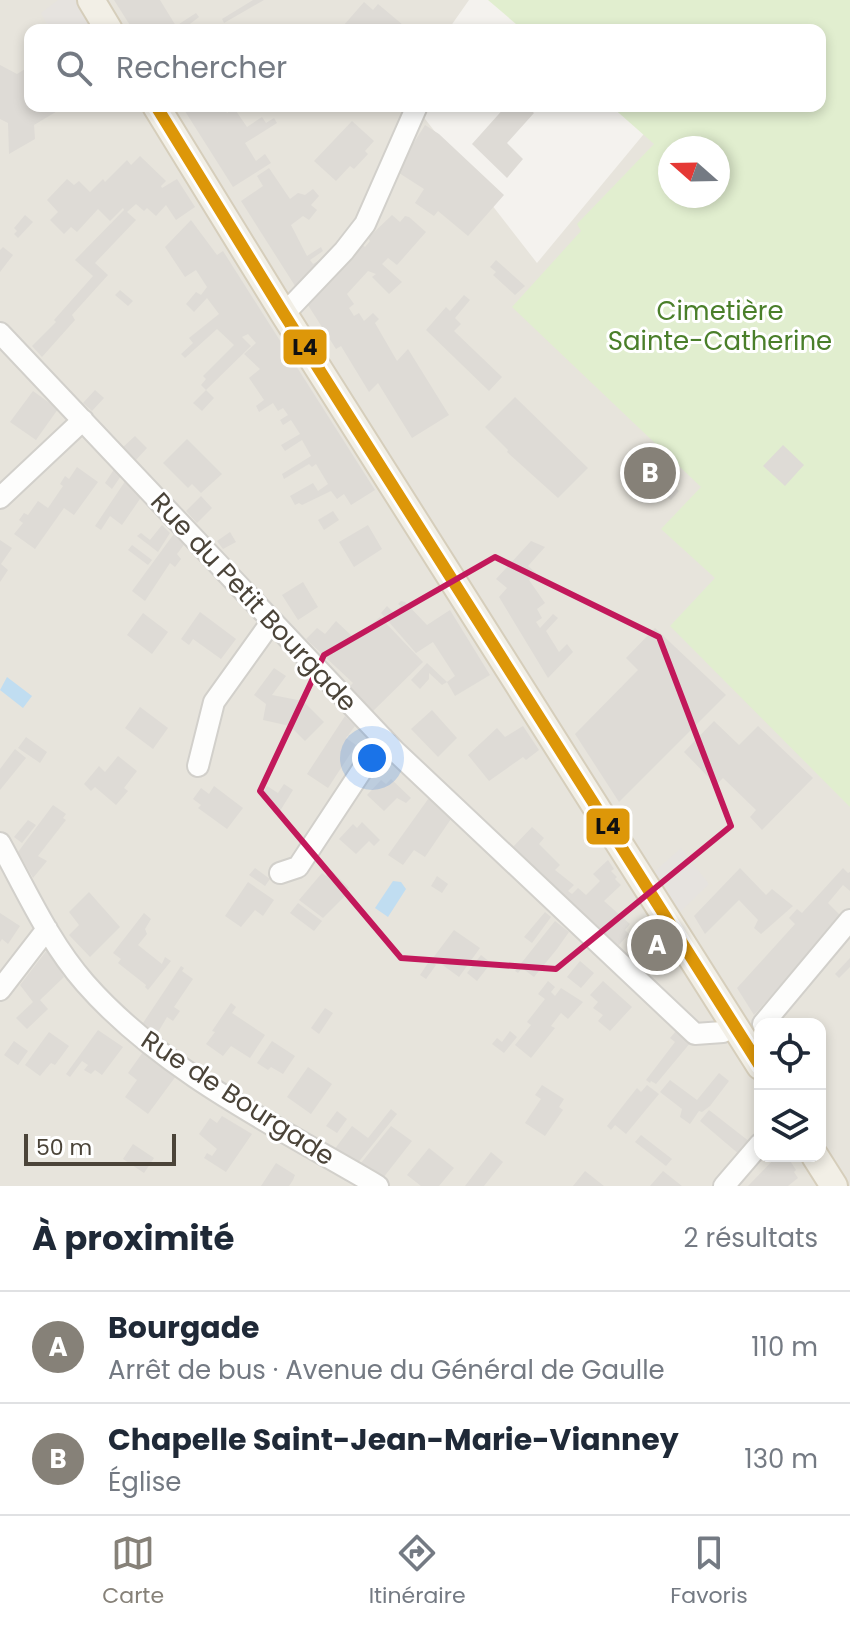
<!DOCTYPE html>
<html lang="fr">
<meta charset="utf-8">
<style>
:root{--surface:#fff;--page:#f6f6f7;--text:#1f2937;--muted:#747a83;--line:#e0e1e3;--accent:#868178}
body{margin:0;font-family:Poppins,sans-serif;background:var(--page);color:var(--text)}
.controls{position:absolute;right:24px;bottom:24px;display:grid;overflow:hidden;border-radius:16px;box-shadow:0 4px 12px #0003}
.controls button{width:72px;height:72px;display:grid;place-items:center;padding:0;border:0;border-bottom:2px solid var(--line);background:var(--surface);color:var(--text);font:40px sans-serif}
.compass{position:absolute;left:658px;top:136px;width:72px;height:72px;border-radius:50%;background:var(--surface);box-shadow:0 4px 12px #0003;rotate:290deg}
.scale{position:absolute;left:24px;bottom:20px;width:152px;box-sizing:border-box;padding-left:8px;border:4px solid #4b4439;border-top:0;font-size:22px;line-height:28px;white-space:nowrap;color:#4b4439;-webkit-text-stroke:6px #fff;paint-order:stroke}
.you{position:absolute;left:372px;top:758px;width:28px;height:28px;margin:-20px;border:6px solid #fff;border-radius:50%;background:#1a73e8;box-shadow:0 0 0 12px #1a73e833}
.badge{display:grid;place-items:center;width:52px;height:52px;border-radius:50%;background:var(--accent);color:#fff;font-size:26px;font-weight:700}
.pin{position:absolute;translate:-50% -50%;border:4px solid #fff;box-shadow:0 2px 8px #0006}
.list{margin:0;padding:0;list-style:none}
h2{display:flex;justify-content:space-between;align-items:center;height:104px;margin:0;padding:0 32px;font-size:34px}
h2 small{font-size:26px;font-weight:400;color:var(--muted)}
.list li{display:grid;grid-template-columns:52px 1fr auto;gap:24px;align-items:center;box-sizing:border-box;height:112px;padding:0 32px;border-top:2px solid var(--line)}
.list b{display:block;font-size:30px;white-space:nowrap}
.list p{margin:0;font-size:26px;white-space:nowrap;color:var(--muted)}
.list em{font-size:26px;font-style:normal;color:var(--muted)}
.icon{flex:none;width:44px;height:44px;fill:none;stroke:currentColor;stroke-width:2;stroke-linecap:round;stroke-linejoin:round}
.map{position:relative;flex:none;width:850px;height:1186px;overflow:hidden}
.search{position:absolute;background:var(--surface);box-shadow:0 4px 12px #0003;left:24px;right:24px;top:24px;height:88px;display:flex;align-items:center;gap:20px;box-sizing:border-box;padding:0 28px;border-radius:16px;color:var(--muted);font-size:30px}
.sheet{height:328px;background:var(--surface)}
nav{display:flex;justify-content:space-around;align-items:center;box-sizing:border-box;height:112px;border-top:2px solid var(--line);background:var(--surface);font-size:22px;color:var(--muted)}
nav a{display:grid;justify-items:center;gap:4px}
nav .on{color:var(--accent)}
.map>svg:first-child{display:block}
</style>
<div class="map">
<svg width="850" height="1186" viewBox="0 0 850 1186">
<rect width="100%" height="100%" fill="#f4f2ee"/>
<path fill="#e7e4dc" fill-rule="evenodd" d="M0,0H469L448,30H30V106H415L537,263L667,106H820V30L850,0V1186H0ZM670,148H718V196H670ZM760,1024H820V1156H760Z"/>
<path fill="#e1eecf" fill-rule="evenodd" d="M488,0H850V807L670,626L715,578L661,529L701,487L512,307L581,231L577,224L654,144L611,106H820V30H523ZM670,148H718V196H670Z"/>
<path fill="#e6e3df" d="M58,0H75L94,30H50L41,13Z
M681,848L709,884L680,912L653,873Z"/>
<path fill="#c0ddf1" d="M7,677L32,696L23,708L0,690Z
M393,881L401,882L406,889L388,917L375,908Z"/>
<path fill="#dedbd6" d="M114,0H160L176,26L196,13L199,17L182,30H133Z
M253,0H264L224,23L222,19Z
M364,2L373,10L378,4L409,30H350L344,25Z
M0,65L17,74L30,66V106H58L59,110L34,125L35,139L9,154L8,123L0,119Z
M186,106H223L227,113L234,108L247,127L262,117L266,123L274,118L277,123L245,143L256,161L265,154L271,163L233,187L183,108Z
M506,106H527L534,113L507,143L523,159L507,178L472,144Z
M352,121L374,141L365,151L368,154L354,169L350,166L336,181L314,161Z
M425,125L439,134L504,195L468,236L438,211L434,216L415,203L424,189L396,171Z
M140,156L166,181L161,186L162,188L177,179L195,207L176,220L166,205L156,216L147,208L144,211L136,204L127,212L136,220L95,263L108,275L72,315L75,320L42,357L32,346L56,322L54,320L93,276L75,260L124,210L123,208L110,221L98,209L77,232L71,227L64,234L50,220L58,212L47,200L67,179L74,185L79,181L90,192L103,179L105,182L127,160L131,165Z
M269,168L290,199L298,193L305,195L313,189L319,196L311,205L317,210L309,220L303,216L291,225L307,256L321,247L323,251L310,260L313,264L320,260L322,263L297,289L241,201L263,186L257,176Z
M25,215L33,222L18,238L14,234L17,231L14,228Z
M392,215L400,222L405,216L409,217L426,232L397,265L388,258L382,264L402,282L389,294L372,277L376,274L368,271L347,294L354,304L349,308L354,316L359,313L364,321L373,313L379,319L375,323L397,361L408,349L449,415L412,438L378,383L369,392L341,346L336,349L306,302L360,243L365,247L370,241L368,238Z
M191,220L217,255L223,251L375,490L351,505L344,494L337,499L331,491L302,505L299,503L295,505L290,496L313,483L318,491L328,484L316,464L312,467L309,464L284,479L282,474L311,456L302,440L285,451L281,445L300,434L291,420L283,425L280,420L288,415L283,408L278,411L273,403L259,412L256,406L264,400L249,378L260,369L244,354L256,343L248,334L242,337L251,346L206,390L201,385L206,379L203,376L234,345L217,329L185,358L181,354L193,343L189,338L219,314L207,298L194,312L186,304L196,292L201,295L207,287L196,270L185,277L165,247Z
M3,247L13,255L0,272V250Z
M496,260L525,286L515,295L493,275L496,272L490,267Z
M120,290L133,301L128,306L115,295Z
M464,295L470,300L455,318L461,324L454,331L502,377L489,391L426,330L446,307L450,311Z
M95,390L104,398L92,411L83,403Z
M206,390L214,398L202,411L193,403Z
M33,391L58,409L36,440L10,422Z
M515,397L588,468L558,498L507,452L508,450L485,427Z
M135,436L147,448L135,461L122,448Z
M187,439L222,474L201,493L192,484L188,488L163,463Z
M783,445L804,465L785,486L763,466Z
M636,447L647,457L652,453L648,459L669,476L666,480L679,491L671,500L658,489L654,492L645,481L640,484L644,479L625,461Z
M77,467L98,482L74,515L64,508L35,549L14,534L23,523L19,520L24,513L28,515L38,501L48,508L63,486L60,484L65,476L69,479Z
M115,468L123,473L112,489L105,483Z
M126,480L142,496L122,525L110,516L101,530L95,526Z
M201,496L212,508L197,523L186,511Z
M333,511L339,520L324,530L318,520Z
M162,525L170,533L158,552L137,536L141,533L150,540Z
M368,525L382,549L354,567L339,542Z
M176,531L186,542L177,554L181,559L175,567L170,563L145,601L132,591Z
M230,532L236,542L223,549L217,541Z
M0,540L12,548L1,564L8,570L0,582Z
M531,541L545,547L528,566L536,573L529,580L545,603L537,609L542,618L536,622L540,628L553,614L558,618L546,631L559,652L567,644L573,652L548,678L499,597L507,588L496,579Z
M132,545L152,560L148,565L128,550Z
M303,582L318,607L298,620L282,595Z
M401,601L405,602L427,625L450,610L490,675L455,696L447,682L455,676L433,642L416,653L381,613L387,606L394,613L401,606L398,604Z
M200,612L236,639L221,659L193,639L189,645L181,639Z
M143,613L168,632L152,654L127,635Z
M380,617L423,662L370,714L347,689L353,683L306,639L317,628L325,634L336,621L355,639Z
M655,628L726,695L619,802L575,734L638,670L626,658Z
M427,663L447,682L442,685L429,673V679L420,689L411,680Z
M274,668L286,676L272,695L303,701L324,722L305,741L290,726L263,720L266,704L254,695Z
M140,707L168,728L153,749L125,728Z
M432,710L457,738L438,757L411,729Z
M345,716L355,726L346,738L356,745L328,788L307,774Z
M714,721L739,745L758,726L813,778L762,830L750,817L756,810L723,778L716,785L684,752Z
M523,726L539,750L526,760L523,757L489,781L468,755L497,728L505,737Z
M26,737L47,752L40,763L18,748Z
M15,749L26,758L0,790V769Z
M118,756L137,771L124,788L128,791L116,805L95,787L91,791L84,784L99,766L105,772Z
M391,779L411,798L406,803L397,798L384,811L367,795L381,780L386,784Z
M284,784L293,790L280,811L261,796L267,786L278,793Z
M214,786L243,808L227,829L198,808L201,805L193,799L201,788L209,794Z
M431,795L453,816L425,857L414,850L403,865L388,855Z
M53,805L66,814L63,818L66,820L38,856L47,861L33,878L18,852Z
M28,820L36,825L22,843L14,837Z
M362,822L380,840L374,846L369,841L356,854L339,839L353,824L357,828Z
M532,827L544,838L539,844L560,865L555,870L574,885L568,891L572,894L578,888L586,895L600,881L593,874L608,860L614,869L611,871L617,877L615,879L621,885L604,901L630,924L625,930L629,934L618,946L512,848Z
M255,868L270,879L265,886L249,875Z
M740,868L766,895L772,889L793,906L761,934L754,928L758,920L739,900L705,934L694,916Z
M843,868L848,873L850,872V891L843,885L828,903L842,917L754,1015L737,988L795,924L789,918L797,909L802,913Z
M332,871L349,888L343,893L345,896L323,918L299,900L322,873L326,876Z
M437,876L448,884L442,893L431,886Z
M248,882L274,900L263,916L255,910L241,927L225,916Z
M89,892L120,927L90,957L69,935L79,925L69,912Z
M298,903L322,921L314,931L290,913Z
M545,912L551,917L532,943L524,937Z
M0,913L20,926L8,944L2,939L0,942Z
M144,913L151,919L145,929L147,934L138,945L162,964L165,957L171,961L148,990L145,987L146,985L118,963L121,959L113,953Z
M555,921L569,932L557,949L534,977L522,968L518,973L515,971Z
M454,930L480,948L459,977L433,958Z
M47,950L64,977L40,1000L48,1009L27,1029L16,1018L33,1002L20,985Z
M481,955L491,963L477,981L467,973Z
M850,958V967L839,978L835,974Z
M430,960L436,965L426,979L420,975Z
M580,961L594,973L581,988L567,977Z
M181,966L184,968L182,971L193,979L174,1007L180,1011L173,1021L167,1017L157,1034L143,1023Z
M548,981L555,987L551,992L555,996L561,988L583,1002L568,1019L561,1013L551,1026L555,1028L531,1058L515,1045L531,1025L527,1022L545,999L538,994Z
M603,981L632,1007L610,1031L598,1021L603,1015L593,1008L598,1002L590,995Z
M231,1003L236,1007L232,1013L265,1035L250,1058L231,1046L223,1056L206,1044L215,1032L212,1031Z
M325,1008L333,1013L319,1034L311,1028Z
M98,1030L123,1047L102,1075L95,1070L91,1074L84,1070L88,1065L82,1061L70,1077L66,1074Z
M510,1031L517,1037L504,1053L492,1044L497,1038L502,1042Z
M676,1031L691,1042L656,1084L651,1081L650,1083L646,1080L675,1042L670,1038Z
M49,1032L69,1046L55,1065L51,1063L40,1076L25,1065Z
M14,1041L28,1051L18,1065L4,1055Z
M272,1041L295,1056L283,1074L271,1067L268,1070L257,1063Z
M143,1052L176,1076L148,1114L125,1097L137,1080L128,1073Z
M308,1067L332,1084L311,1114L287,1097Z
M719,1073L729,1081L710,1106L702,1112L699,1111L690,1124L680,1117L682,1109L660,1092L670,1080L697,1100Z
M542,1085L564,1099L559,1107L563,1110L545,1136L525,1123L541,1099L535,1095Z
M647,1085L659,1094L626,1134L615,1125L611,1130L607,1126L637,1088L641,1092Z
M391,1109L397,1114L357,1164L334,1150L352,1126L368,1138Z
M709,1110L750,1142L740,1155L700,1121Z
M337,1111L347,1119L337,1133L326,1126Z
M222,1116L252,1134L226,1172L204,1158L207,1153L212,1156L217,1149L199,1134L210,1118L217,1123Z
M391,1126L412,1141L383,1178L361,1163Z
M641,1135L672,1159L666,1166L635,1142Z
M133,1144L154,1158L144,1173L123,1159Z
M429,1148L454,1168L439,1186H421L407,1175Z
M491,1152L503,1162L484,1186H465Z
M777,1156H787L796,1170L794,1172L798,1178L788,1186H748Z
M276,1163L295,1175L293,1180L289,1186H261Z
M585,1171L604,1186H573Z
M663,1171L682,1186H650Z"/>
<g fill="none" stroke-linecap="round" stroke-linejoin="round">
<defs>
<path id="minor" d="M284,314L344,251L365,224L417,106
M0,333L395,751L695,1034L723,1032L733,1026
M0,498L83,420
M198,766L214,702L272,621
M0,843C26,890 49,942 85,983C162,1071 278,1127 378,1186
M280,873L298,867L383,738
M0,990L47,929
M763,1024L850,920
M724,1186L760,1144"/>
<path id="major" d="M91,0L109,30
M156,106L284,314L760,1066
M815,1156L834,1186"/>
</defs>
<use href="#minor" stroke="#d2d0cb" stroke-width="24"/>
<use href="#major" stroke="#d6cebb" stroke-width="30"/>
<use href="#minor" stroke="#fdfdfc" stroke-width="20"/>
<use href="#major" stroke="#f2efe6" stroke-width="26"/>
<defs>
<path id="bus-1" d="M156,106L284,314L760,1066"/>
</defs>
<use href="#bus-1" stroke="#fff" stroke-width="18"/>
<use href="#bus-1" stroke="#dd9709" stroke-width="12"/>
</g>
<path fill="none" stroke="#c2185b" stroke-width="6" stroke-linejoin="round" d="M495,557L659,637L731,826L556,969L401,958L260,791L324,655Z"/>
<g text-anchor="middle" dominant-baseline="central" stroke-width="6" stroke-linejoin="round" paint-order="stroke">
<g font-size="26" fill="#4a7f2a" stroke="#fff">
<text x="720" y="311">Cimetière<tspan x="720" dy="30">Sainte-Catherine</tspan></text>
</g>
<g font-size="26" fill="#4b4439" stroke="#fff">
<text transform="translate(254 602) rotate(47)">Rue du Petit Bourgade</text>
<text transform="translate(238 1098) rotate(33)">Rue de Bourgade</text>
</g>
</g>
<g stroke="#fff" stroke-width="3">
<rect x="282" y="328" width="46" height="38" rx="8" fill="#dd9709"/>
<rect x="585" y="807" width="46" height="39" rx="8" fill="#dd9709"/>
</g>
<g font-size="22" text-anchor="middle" font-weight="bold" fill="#111">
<text x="305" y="355">L4</text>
<text x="608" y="834">L4</text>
</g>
</svg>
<div class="controls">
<button><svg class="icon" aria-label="locate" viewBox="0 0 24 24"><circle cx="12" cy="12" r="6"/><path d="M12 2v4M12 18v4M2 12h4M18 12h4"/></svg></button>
<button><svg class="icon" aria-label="layers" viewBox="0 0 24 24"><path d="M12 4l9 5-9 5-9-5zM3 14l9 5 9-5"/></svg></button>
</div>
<svg class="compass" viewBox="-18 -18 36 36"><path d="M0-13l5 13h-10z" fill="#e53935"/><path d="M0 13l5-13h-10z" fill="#747a83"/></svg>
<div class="scale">50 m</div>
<div class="you"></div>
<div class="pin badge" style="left:657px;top:945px">A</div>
<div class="pin badge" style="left:650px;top:473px">B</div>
<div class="search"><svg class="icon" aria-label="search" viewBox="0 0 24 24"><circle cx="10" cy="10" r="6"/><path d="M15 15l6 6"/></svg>Rechercher</div>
</div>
<section class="sheet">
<h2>À proximité<small>2 résultats</small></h2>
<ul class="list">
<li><span class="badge">A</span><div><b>Bourgade</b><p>Arrêt de bus · Avenue du Général de Gaulle</p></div><em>110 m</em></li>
<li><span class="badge">B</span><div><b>Chapelle Saint-Jean-Marie-Vianney</b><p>Église</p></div><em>130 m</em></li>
</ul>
</section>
<nav>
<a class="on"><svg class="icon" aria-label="map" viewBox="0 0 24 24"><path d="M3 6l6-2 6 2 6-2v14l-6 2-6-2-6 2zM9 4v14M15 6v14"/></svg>Carte</a>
<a><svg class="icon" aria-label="directions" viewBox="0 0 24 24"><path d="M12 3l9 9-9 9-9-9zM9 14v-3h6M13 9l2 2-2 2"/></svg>Itinéraire</a>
<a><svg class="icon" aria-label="saved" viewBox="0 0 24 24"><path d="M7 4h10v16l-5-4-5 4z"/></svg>Favoris</a>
</nav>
